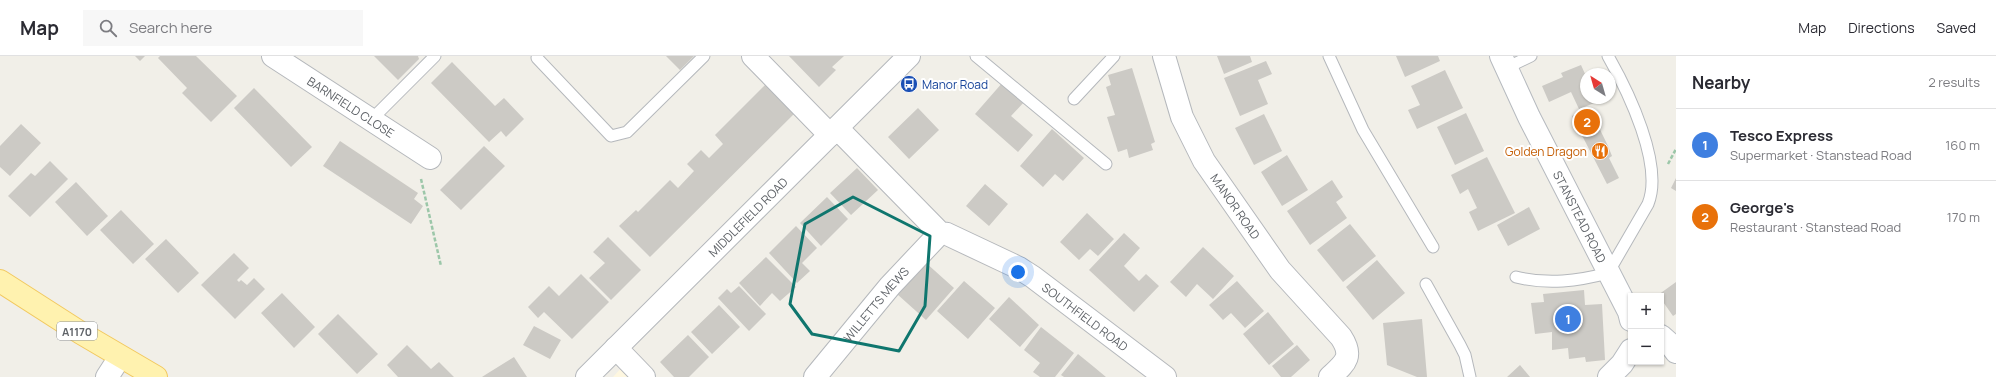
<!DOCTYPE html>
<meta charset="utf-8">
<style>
:root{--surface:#fff;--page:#f7f7f7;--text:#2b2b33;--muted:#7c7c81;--line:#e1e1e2;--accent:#ea4335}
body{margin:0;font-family:Manrope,sans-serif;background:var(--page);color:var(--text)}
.controls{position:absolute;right:12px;bottom:12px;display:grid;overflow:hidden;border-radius:0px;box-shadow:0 1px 3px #0004}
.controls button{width:36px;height:36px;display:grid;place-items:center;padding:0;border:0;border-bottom:1px solid var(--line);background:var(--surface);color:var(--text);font:20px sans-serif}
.compass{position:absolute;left:1580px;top:12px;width:36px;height:36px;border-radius:50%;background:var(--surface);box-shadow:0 1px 3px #0004;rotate:323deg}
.you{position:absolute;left:1018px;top:216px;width:14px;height:14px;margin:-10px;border:3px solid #fff;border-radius:50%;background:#1a73e8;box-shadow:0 0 0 6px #1a73e833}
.badge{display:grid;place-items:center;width:26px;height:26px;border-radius:50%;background:var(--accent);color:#fff;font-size:13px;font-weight:700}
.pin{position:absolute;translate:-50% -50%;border:2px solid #fff;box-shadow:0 1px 4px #0006}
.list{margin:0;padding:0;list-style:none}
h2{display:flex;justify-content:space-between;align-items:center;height:52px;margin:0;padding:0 16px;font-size:17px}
h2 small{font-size:13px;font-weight:400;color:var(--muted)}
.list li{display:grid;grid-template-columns:26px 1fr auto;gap:12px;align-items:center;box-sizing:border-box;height:72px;padding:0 16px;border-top:1px solid var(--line)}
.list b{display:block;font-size:15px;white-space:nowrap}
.list p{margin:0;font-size:13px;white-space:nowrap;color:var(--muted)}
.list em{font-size:13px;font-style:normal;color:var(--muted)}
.icon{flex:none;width:22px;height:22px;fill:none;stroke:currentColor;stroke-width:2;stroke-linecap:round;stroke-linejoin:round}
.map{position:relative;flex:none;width:1676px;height:321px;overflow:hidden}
header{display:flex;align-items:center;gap:24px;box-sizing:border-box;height:56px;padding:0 20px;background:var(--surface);border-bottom:1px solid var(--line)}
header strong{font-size:19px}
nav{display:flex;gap:22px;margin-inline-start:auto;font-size:14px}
.search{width:280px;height:36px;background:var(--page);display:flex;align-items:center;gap:10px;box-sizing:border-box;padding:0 14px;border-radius:0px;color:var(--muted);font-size:15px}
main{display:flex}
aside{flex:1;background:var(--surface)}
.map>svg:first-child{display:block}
</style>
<header>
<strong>Map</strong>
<div class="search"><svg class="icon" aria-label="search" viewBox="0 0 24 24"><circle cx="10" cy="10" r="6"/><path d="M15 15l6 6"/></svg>Search here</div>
<nav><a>Map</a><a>Directions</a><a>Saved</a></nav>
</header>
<main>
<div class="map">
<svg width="1676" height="321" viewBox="0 0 1676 321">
<rect width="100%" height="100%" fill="#f1efe8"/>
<path fill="#fef7e0" d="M623,310L636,321H613Z"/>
<path fill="#cccac5" d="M135,0H145L140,5Z
M160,0H196L237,40L211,66L182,37L187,32L158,2Z
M374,0H418L419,3L398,24Z
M666,0H694L680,14Z
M789,0H844L832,11L836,14L819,31Z
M1217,0H1250L1252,6L1224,18Z
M1396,0H1438L1440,5L1405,21Z
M1266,5L1272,18L1258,24L1268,48L1240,60L1224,22Z
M452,6L495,50L504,42L524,63L506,81L501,75L489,86L431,27Z
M1581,9L1586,20V42H1595L1597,46L1579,53L1571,36L1549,46L1542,30L1563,21L1561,17Z
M1132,12L1155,86L1151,88L1153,94L1129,102L1127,93L1118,96L1107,61L1115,59L1106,31L1111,29L1108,19Z
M1445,14L1463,52L1417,73L1408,54L1420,49L1411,30Z
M769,25L798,54L650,201L619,170L636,154L638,156L670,124L678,132L694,115L687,108L701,94L709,102L723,88L715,79Z
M1003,26L1025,45L1011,60L1033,79L1018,96L975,58Z
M254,32L312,91L291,111L234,52Z
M1589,51L1608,90L1612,100L1609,102L1619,122L1607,128L1572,60Z
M918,52L939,74L909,103L888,81Z
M1466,57L1484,95L1455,109L1437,71Z
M1264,58L1282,95L1254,109L1235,72Z
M21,68L41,87L10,120L0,111V90Z
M1052,73L1084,102L1063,125L1055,118L1043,131L1020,110Z
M340,85L418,137L414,143L423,150L411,168L323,110Z
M484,90L505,110L461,154L440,134Z
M1287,99L1308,134L1282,150L1261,116Z
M1487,101L1515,157L1478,175L1469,156L1477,152L1468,133L1460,138L1451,119Z
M50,105L68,123L30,161L8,140L31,117L35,120Z
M857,112L878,134L851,159L830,137Z
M1676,122V135L1671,132Z
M1332,124L1343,141L1336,146L1347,162L1310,189L1287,155Z
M76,126L108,160L87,180L55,146Z
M985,128L1008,148L989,170L966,150Z
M827,141L848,163L821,190L800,167Z
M1529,151L1540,173L1508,190L1497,169Z
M121,154L154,188L133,208L100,174Z
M1087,157L1114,183L1098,200L1090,193L1079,204L1060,186Z
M1350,168L1376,200L1343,226L1317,194Z
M796,170L817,192L802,207L810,215L797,227L769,197Z
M1124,177L1140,192L1124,210L1139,225L1146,218L1159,230L1134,256L1089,214Z
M608,181L641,214L611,244L589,222L605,207L593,196Z
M166,183L199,217L178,237L145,203Z
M1203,191L1234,220L1213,243L1197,228L1186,241L1170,226Z
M234,197L249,212L237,224L239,226L241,224L247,229L254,222L265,233L235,263L201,229Z
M766,201L796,231L780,245L772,237L760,250L739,227Z
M1377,204L1405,237L1373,264L1346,231Z
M925,206L954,232L926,264L897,238Z
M581,218L609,246L572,283L544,256L538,262L528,251L549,230L559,240Z
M964,225L995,252L968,283L937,255Z
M1237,225L1264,255L1245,272L1231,257L1223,264L1209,249Z
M1676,226V258L1673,260L1661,243V240L1658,239Z
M739,230L766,258L749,275L718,242L727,233L731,237Z
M1584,234L1585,249L1602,248L1605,304L1586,306L1585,301L1569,303L1568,292L1552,294V276L1535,278L1531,247L1544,246L1543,238Z
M282,237L315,271L294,292L261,257Z
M1009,241L1039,269L1020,291L989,263Z
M719,249L740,271L712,298L691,276Z
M1268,256L1294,288L1269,309L1243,278Z
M338,258L378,298L357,318L318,278Z
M1422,263L1427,321H1417L1387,309L1383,267Z
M534,270L561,284L550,303L523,289Z
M1041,271L1074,297L1055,321H1040L1033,316L1040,307L1024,294Z
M688,279L709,301L689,321H674L660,306Z
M407,289L431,313L439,306L454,321H398L387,309Z
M1297,289L1310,304L1291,321H1281L1272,310Z
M1078,298L1094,311L1106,321H1064L1061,319Z
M514,301L527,321H482L485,319Z
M1520,309L1530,321H1507Z"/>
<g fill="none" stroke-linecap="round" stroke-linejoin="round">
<defs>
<path id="lane" d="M976,0L1106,108
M1329,0L1363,74L1433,191
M537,2L611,80L627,76L704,0
M1506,12L1531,0
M1074,43L1114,0
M371,64L435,0
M1516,221C1548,229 1578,225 1608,217L1648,148C1664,109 1628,35 1608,0
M1426,228L1460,289L1465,299L1470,321"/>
<g id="street">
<path id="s1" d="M273,0L430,102"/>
<path d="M753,0L830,79"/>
<path id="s2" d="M1164,0L1182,61L1204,105L1280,214L1341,281C1354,301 1345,307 1330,321"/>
<path id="s3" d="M837,72L940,177L947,178L1019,212L1033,221L1165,321"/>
<path d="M616,292L644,321"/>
<path d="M107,321L120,301"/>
<path id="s4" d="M587,321L909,0"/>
<path id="s5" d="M815,321L890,230L940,177"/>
</g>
<g id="secondary">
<path id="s6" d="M1501,0L1529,61L1629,256L1631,264"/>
<path d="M1661,280L1670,288L1676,296"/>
<path d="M1609,321L1622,308L1631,294"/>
</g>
<path id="primary" d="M0,225L81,277L156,321"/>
</defs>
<use href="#lane" stroke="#b5b8bc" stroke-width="13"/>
<use href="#street" stroke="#b5b8bc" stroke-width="24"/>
<use href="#secondary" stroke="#b6babf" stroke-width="24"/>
<use href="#primary" stroke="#f2c960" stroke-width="24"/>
<path stroke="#9cc7a9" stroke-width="2.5" stroke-dasharray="4 2" stroke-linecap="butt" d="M1668,108L1676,93
M421,123L441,210"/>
<use href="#lane" stroke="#fff" stroke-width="11"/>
<use href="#street" stroke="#fff" stroke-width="22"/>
<use href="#secondary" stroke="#fff" stroke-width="22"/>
<use href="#primary" stroke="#fff2af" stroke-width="22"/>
</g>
<path fill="none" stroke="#0f766e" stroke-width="3" stroke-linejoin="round" d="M853,141L930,180L925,250L899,295L812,278L790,248L805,168Z"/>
<defs>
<symbol id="bus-disc" viewBox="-11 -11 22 22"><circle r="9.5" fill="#1a4fb4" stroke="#fff"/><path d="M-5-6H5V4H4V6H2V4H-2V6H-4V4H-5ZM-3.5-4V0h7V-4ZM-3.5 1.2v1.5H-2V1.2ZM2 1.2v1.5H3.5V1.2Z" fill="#fff"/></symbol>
<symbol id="restaurant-disc" viewBox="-11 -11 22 22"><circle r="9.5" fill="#e8710a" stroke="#fff"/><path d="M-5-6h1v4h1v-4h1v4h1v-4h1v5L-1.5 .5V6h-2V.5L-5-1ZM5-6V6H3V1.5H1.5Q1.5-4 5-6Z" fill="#fff"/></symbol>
</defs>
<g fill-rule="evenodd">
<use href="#bus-disc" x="899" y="18" width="20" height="20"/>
<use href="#restaurant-disc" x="1590" y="85" width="20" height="20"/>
</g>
<g text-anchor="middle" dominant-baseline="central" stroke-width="4" stroke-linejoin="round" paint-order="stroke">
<rect fill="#fff" stroke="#8f9295" stroke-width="1" x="57" y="266" width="40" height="18" rx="3"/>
<g font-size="11" font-weight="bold" fill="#5f6368">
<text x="77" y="275">A1170</text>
</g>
<g font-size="12" fill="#164399" stroke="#fff" text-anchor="start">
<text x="922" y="28">Manor Road</text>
</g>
<g font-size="12" fill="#5f6368" stroke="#fff">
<text stroke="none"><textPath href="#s1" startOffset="93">BARNFIELD CLOSE</textPath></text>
<text stroke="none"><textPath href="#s2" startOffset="168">MANOR ROAD</textPath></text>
<text stroke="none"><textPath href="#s4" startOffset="227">MIDDLEFIELD ROAD</textPath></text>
<text stroke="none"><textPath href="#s6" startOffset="179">STANSTEAD ROAD</textPath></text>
<text stroke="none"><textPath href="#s5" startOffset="95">WILLETTS MEWS</textPath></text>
<text stroke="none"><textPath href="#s3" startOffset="316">SOUTHFIELD ROAD</textPath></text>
</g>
<g font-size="12" fill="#c56008" stroke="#fff" text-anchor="end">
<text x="1587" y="95">Golden Dragon</text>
</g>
</g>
</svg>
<div class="controls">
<button>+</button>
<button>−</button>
</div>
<svg class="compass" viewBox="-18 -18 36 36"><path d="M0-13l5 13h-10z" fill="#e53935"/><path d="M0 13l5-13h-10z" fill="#7c7c81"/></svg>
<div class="you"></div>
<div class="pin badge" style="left:1568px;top:263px;background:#3f7fe0">1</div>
<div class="pin badge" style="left:1587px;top:66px;background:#e8710a">2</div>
</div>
<aside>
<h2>Nearby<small>2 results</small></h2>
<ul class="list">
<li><span class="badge" style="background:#3f7fe0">1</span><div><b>Tesco Express</b><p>Supermarket · Stanstead Road</p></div><em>160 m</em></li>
<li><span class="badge" style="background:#e8710a">2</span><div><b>George's</b><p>Restaurant · Stanstead Road</p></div><em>170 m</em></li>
</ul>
</aside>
</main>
